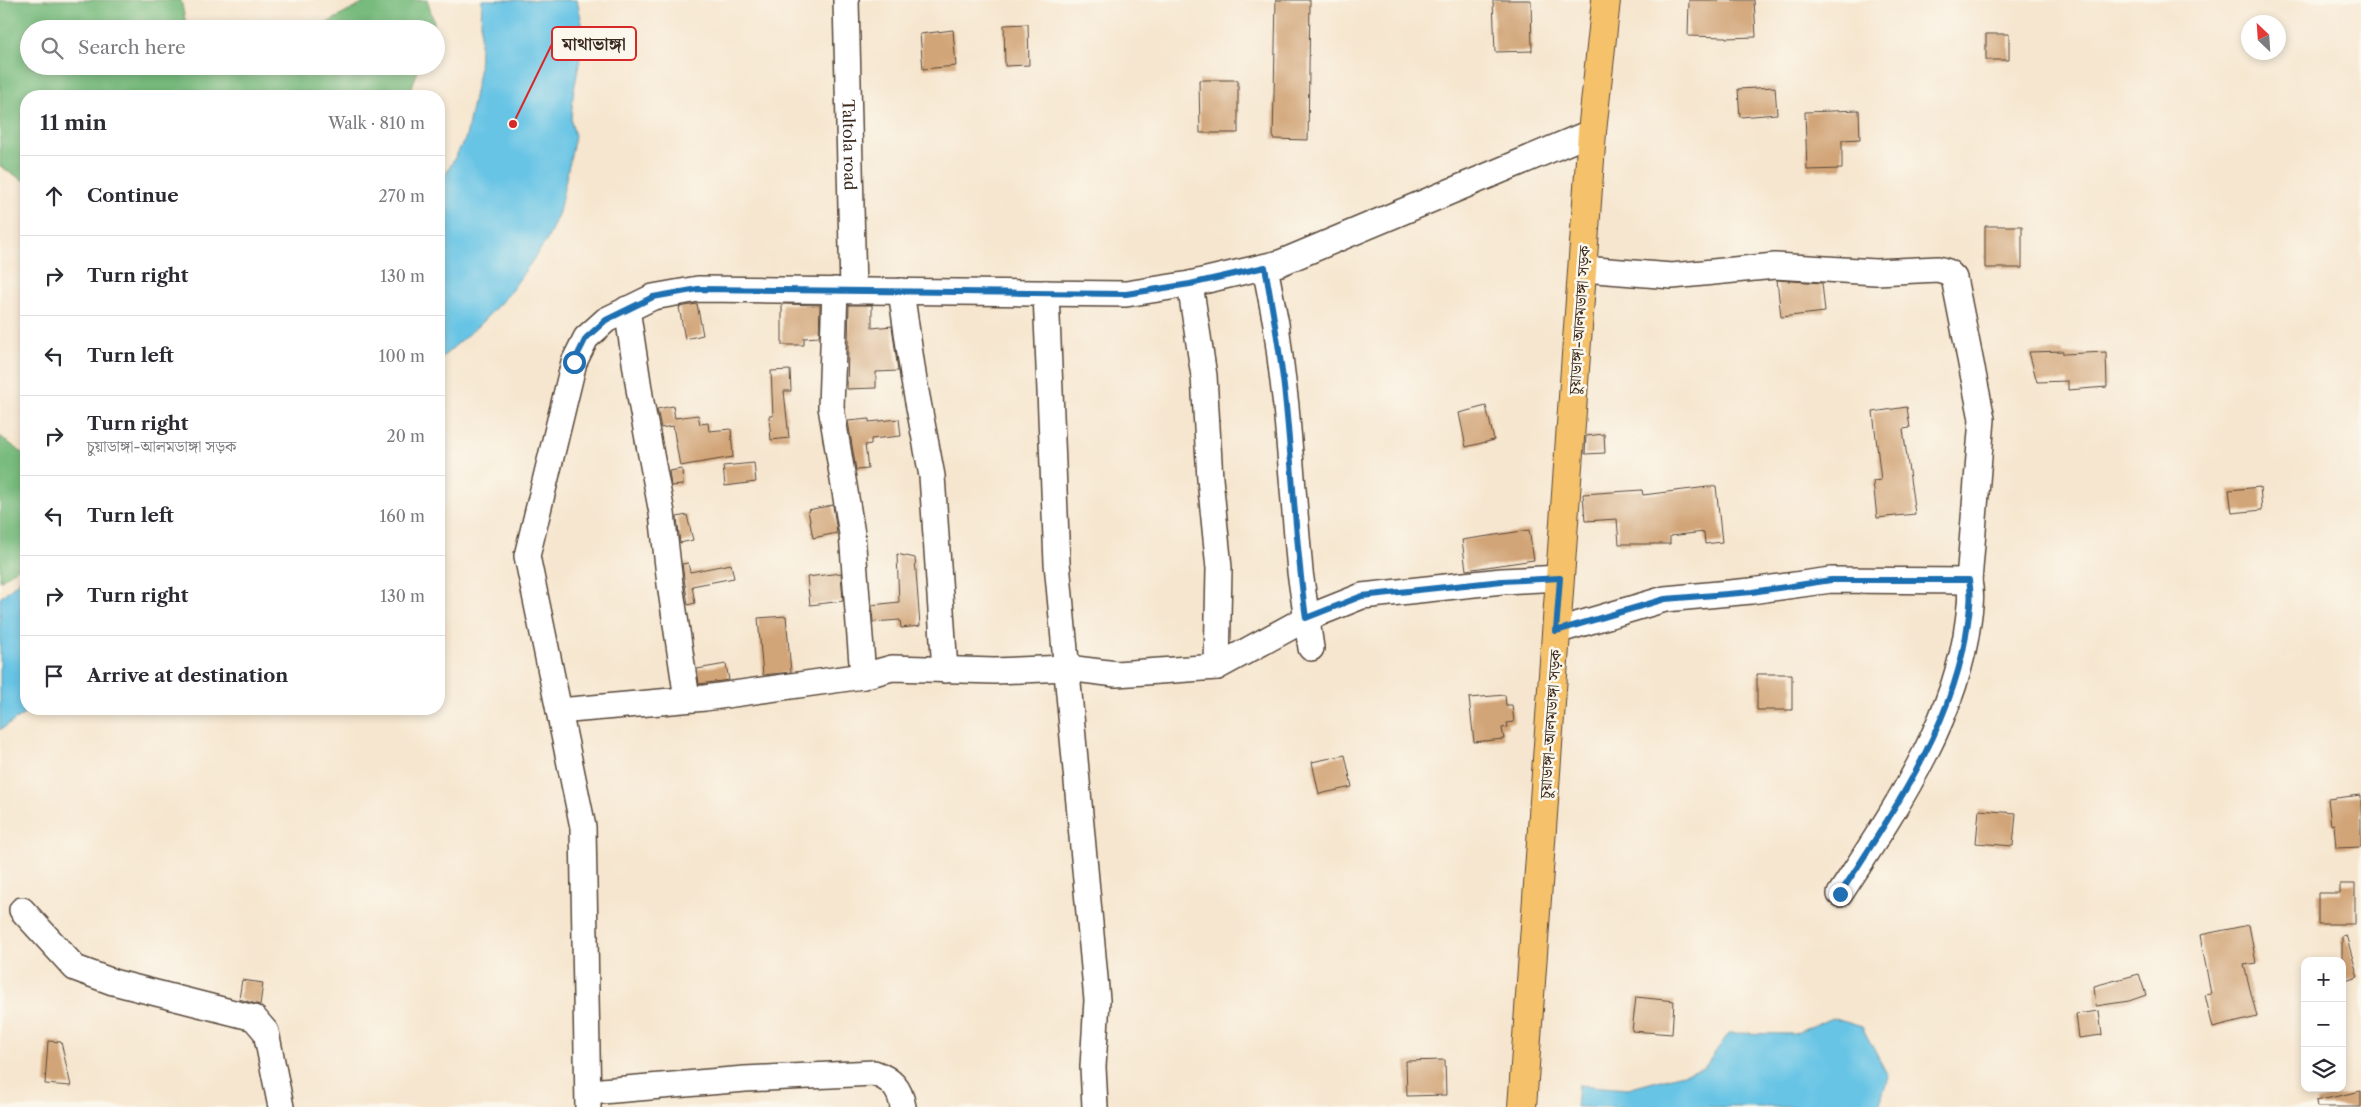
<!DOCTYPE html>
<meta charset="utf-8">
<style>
:root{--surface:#fff;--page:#f7f7f7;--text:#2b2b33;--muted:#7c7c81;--line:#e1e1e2}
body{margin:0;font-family:"Libre Caslon Text","Noto Serif Bengali",serif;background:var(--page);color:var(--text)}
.controls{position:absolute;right:15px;bottom:15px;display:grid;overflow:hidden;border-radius:10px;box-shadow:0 2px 8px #0003}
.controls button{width:45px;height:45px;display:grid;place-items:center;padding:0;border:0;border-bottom:1px solid var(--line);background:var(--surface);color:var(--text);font:25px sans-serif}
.compass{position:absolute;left:2241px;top:15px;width:45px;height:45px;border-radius:50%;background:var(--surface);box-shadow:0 2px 8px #0003;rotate:335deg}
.stop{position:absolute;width:15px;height:15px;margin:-11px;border:4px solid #1f6fb2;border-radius:50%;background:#fff}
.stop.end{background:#1f6fb2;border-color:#fff;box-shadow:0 1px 5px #0008}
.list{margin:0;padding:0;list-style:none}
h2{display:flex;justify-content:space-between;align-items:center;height:65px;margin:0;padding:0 20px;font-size:21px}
h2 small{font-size:16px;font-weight:400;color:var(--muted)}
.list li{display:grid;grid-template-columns:32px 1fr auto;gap:15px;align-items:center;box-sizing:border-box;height:80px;padding:0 20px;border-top:1px solid var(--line)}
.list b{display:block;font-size:19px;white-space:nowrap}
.list p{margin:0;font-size:16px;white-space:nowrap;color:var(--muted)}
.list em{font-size:16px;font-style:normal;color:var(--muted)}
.icon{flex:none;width:28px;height:28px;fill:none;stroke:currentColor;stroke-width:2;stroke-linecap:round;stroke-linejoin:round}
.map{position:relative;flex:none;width:2361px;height:1107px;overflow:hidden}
.search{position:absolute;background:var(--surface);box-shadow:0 2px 8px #0003;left:20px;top:20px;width:425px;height:55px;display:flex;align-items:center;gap:12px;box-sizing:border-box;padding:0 18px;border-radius:28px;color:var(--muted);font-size:19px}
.panel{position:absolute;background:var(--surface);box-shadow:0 2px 8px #0003;left:20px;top:90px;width:425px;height:625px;border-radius:20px}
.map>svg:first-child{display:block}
</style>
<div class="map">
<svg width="2361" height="1107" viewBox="0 0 2361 1107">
<rect width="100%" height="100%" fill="#fbf7ec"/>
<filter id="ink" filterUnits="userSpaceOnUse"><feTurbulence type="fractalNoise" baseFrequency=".02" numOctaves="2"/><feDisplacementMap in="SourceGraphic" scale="10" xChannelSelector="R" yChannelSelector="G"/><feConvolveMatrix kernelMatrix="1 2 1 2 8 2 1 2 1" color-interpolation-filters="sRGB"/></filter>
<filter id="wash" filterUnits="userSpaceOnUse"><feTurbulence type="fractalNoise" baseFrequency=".0096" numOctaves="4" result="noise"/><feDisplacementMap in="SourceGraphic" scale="20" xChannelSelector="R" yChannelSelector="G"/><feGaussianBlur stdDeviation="1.12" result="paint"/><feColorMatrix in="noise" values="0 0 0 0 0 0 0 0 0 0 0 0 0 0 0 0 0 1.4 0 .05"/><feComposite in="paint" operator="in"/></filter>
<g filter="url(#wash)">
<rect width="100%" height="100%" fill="#f6e6cf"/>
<path fill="#78bb7e" stroke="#5a724e" d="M0,0H181L187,29H29V66H419L409,96H26V182L0,166Z
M369,0H427L434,22L431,29H309L318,28Z
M0,436L26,456V557L21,566L0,581Z"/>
<path fill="#67c4e5" stroke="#517782" d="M482,0H577L583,28V43L573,95L571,121L575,136L559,212L547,240L508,295L480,324L439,360V187L466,137L479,72Z
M26,575V709H32L0,730V598Z
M1832,1018L1862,1027L1888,1076L1879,1107H1576L1578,1085L1628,1089L1704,1068L1729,1033L1794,1034Z"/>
<g id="blocks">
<path fill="#d2a578" d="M1276,0H1310L1308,140L1273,139Z
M1493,0H1531L1532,51L1495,52Z
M1689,0H1754L1756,37L1726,38V37L1688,36Z
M1028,24L1029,65L1005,66L1004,25Z
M953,30L956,66L923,69L920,34Z
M1986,34H2009V60H1986Z
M1199,80H1238V133H1200Z
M1775,87L1777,114L1740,117L1738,89Z
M1859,110L1860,139L1842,140V169L1807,170L1805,112Z
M1985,226H2022V268H1985Z
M1777,280L1822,283L1825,312L1781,317Z
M697,304L703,335L685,339L679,307Z
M782,304L820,305L819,337L804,338V345H782Z
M849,305H872V328L892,326L898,371L876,372V388L847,389Z
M2063,351V354L2106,352L2107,387L2068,390V381L2037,382L2029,352Z
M790,370L791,391H784L789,438L771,440L769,416H773L771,371Z
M673,406L675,418L698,415L700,424L708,423L709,431L731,429L733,457L680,466L673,426L661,428L657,409Z
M1486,406L1494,440L1466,447L1459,413Z
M1907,407L1910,428L1903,429L1915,514L1877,518L1873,481L1881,480L1873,412Z
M869,419V422L899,419L901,436L871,439V444L865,445L868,469L856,470L848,421Z
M1604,434L1605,453L1585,454L1586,436Z
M754,463L756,482L725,486L723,466Z
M682,469L683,485L671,486L669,471Z
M1716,486L1722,542L1705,544L1704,532L1670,536V544H1619L1617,519L1585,521L1583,494L1642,490L1643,495Z
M2260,487L2262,510L2232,513L2229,490Z
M833,505L837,533L813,538L808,510Z
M687,515L693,540L680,543L677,517Z
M1529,530L1534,560L1466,570L1462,540Z
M897,554L915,558L920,626L901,628L900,620L873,622L872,605L899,602Z
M688,563L690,572L731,564L734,578L692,586L695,603L688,605L682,564Z
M841,573L843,601L810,605L807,577Z
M786,616L791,672L763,675L758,618Z
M726,664L729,680L699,684L697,669Z
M1757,674H1792V710H1757Z
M1505,695L1506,705H1512L1514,722L1507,723L1508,727L1502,728L1504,739L1474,742L1469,698Z
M1345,755L1352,787L1319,794L1312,762Z
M2361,795V847L2336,848L2334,824L2331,825L2328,799Z
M1979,810L2016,813L2013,846L1976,843Z
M2340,884H2355V924H2318V893H2340Z
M2249,925L2256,963L2244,965L2257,1017L2213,1028L2205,995L2211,994L2200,935Z
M2346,935L2358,977L2342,982V936Z
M2139,974L2146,995L2129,1001L2096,1006L2094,986Z
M242,980L263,983L260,1005L239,999Z
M1636,997L1674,1001L1672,1034L1632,1031Z
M2099,1011L2102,1035L2079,1038L2076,1014Z
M48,1041L61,1042L71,1086L45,1084Z
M1445,1060L1446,1095L1407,1096L1406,1061Z
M2361,1091V1107H2317L2316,1101Z"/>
</g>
</g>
<g filter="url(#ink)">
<use href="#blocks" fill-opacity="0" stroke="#574639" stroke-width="1"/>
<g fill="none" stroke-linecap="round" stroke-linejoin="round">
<defs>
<g id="minor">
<path id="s1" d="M846,0L853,290"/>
<path d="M1265,267L1276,324L1286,406L1300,572L1311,648"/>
<path d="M1190,284L1204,376L1210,479L1219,568L1217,667"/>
<path d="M835,290L831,407L852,534L863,676"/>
<path d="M901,291L914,381L932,476L945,670"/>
<path d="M1046,293L1057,563L1097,1000L1093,1067L1095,1107"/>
<path d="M627,309L641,402L662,513L670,584L687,699"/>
<path d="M1556,631L1665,599L1751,591L1831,580L1969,581L1982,419L1956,288L1954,278L1948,272L1938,269L1876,272L1775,266L1672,276L1583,269"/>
<path d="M559,711L705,698L863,676L892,668L995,671L1067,668L1116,674L1217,667L1307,618L1362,596L1502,581L1560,578"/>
<path d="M1840,894C1893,812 1956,721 1968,622C1970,607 1972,595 1969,581"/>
<path d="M22,910L75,968L113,982L254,1018L266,1032L281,1107"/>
<path d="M590,1092L745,1079L874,1073C891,1079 900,1088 903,1107"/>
<path d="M588,1107L583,827L527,556L574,362L586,338L606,320L653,297L698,289L1126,294L1190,284L1280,263L1592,132"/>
</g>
<path id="major" d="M1522,1107L1592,132L1606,0"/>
</defs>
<use href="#minor" stroke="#574639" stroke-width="28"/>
<use href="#major" stroke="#574639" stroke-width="30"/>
<use href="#minor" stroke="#fff" stroke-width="25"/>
<use href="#major" stroke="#f5c16b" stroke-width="28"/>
</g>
</g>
<g fill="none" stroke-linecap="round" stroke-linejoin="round" filter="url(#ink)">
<path stroke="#1f6fb2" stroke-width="6" d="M574,362L586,338L606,320L653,297L698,289L1126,294L1190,284L1265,267C1273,313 1282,360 1286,406C1293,477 1296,548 1306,618L1362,596L1502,581L1560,578L1556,631L1665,599L1752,592L1831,580H1969C1972,595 1970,607 1968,622C1956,721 1893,812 1840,894"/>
</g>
<g text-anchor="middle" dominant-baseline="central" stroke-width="5" stroke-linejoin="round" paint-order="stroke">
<g font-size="16" fill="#3b2a1e" stroke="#fbf7ec">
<text stroke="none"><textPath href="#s1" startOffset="145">Taltola road</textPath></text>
<text transform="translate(1579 320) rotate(-86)">চুয়াডাঙ্গা-আলমডাঙ্গা সড়ক</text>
<text transform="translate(1550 724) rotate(-86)">চুয়াডাঙ্গা-আলমডাঙ্গা সড়ক</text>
</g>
</g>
<path fill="none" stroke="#d62828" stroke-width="2" d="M513 124L552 44"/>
<circle fill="#d62828" stroke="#fbf7ec" stroke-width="2" cx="513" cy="124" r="5"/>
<rect fill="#fbf7ec" stroke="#d62828" stroke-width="2" x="552" y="27" width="84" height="33" rx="5"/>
<g font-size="18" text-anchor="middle" font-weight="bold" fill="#3b2a1e">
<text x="594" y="50">মাথাভাঙ্গা</text>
</g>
</svg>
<div class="controls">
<button>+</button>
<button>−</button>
<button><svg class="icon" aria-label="layers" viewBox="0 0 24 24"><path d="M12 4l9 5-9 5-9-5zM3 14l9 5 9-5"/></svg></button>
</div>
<svg class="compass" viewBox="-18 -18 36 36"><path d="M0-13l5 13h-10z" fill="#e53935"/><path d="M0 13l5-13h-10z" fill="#7c7c81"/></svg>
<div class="stop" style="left:574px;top:362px"></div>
<div class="stop end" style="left:1840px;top:894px"></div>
<div class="search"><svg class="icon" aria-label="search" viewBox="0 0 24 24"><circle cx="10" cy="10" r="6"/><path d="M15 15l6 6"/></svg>Search here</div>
<section class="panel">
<h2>11 min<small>Walk · 810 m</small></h2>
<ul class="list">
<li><svg class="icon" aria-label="ahead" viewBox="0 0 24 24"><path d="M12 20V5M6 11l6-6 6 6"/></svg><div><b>Continue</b></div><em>270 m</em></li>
<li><svg class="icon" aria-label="right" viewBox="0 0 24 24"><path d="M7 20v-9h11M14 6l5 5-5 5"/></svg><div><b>Turn right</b></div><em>130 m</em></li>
<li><svg class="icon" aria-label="left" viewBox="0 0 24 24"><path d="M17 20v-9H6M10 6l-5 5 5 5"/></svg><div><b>Turn left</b></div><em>100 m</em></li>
<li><svg class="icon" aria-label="right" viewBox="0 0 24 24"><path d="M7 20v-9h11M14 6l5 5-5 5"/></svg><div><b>Turn right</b><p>চুয়াডাঙ্গা-আলমডাঙ্গা সড়ক</p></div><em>20 m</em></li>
<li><svg class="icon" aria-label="left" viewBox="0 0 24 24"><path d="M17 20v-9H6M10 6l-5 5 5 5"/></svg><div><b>Turn left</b></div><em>160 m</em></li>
<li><svg class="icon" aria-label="right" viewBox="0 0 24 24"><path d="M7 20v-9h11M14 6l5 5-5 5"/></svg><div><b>Turn right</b></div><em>130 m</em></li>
<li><svg class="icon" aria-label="arrive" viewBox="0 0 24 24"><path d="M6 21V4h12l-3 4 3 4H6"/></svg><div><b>Arrive at destination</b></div></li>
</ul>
</section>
</div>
